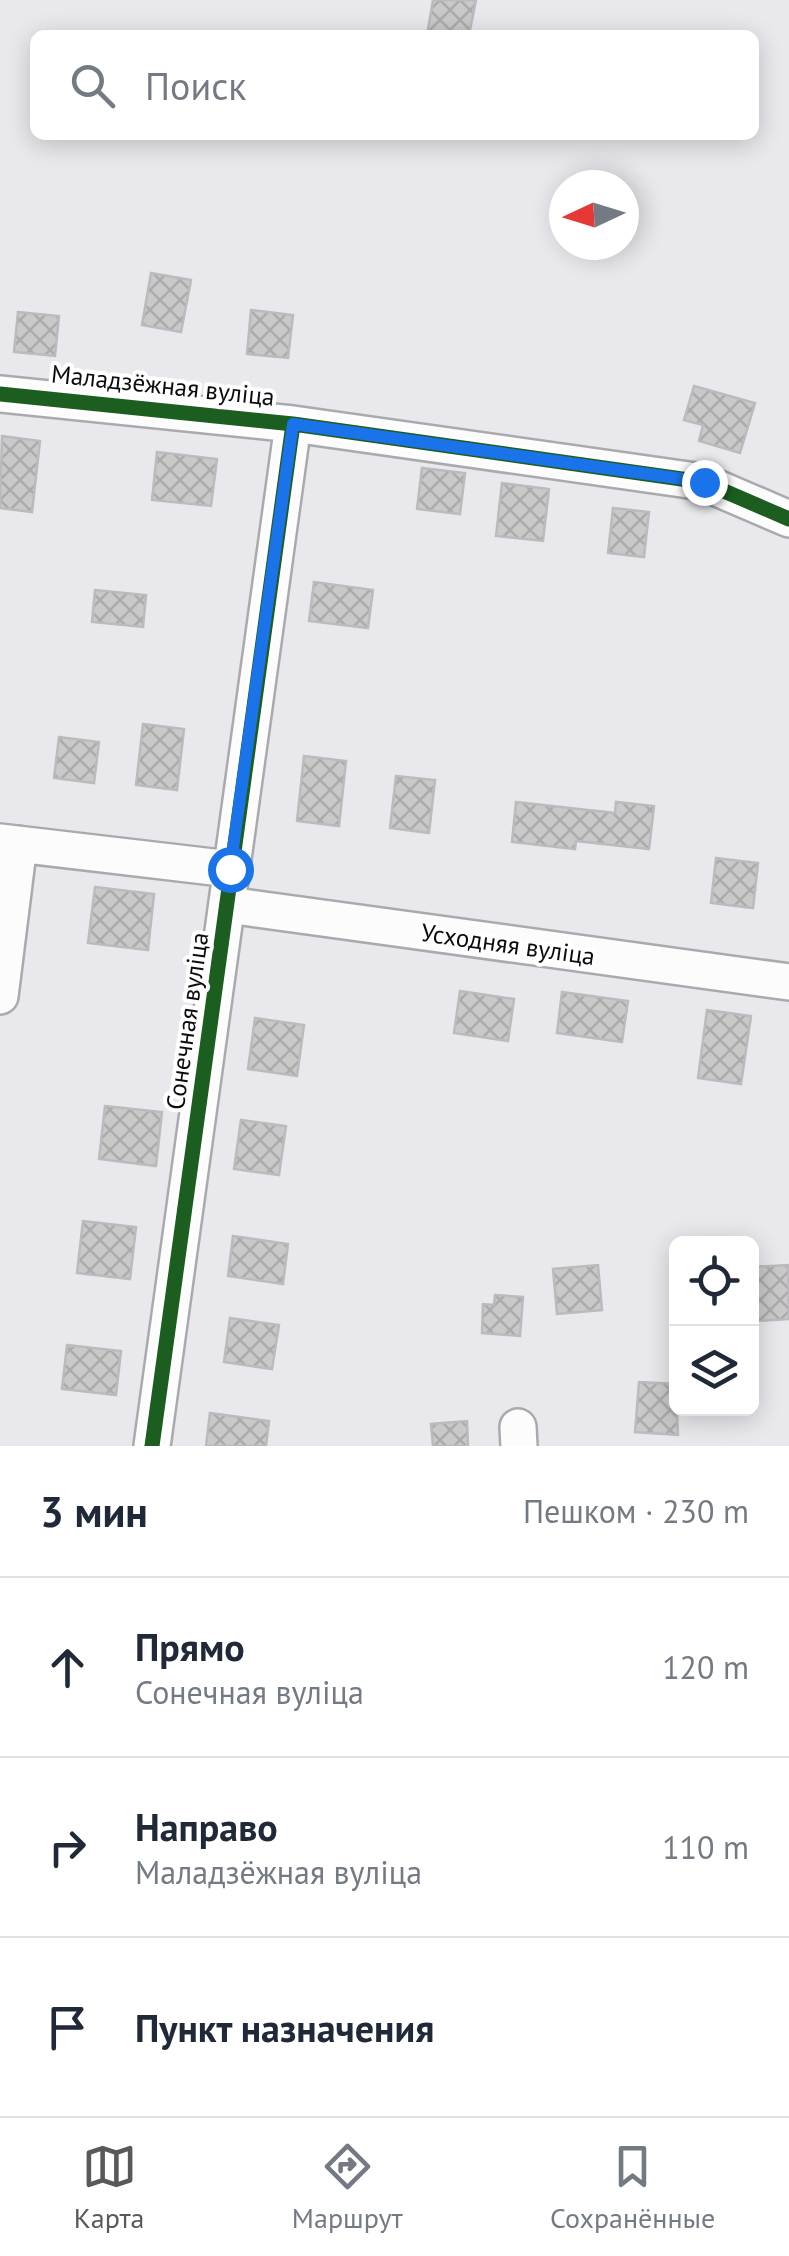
<!DOCTYPE html>
<html lang="ru">
<meta charset="utf-8">
<style>
:root{--surface:#fff;--page:#f2f2f3;--text:#1f2937;--muted:#747a83;--line:#e0e1e3;--accent:#59595c}
body{margin:0;font-family:"PT Sans",sans-serif;background:var(--page);color:var(--text)}
.controls{position:absolute;right:30px;bottom:30px;display:grid;overflow:hidden;border-radius:15px;box-shadow:0 5px 25px #0003}
.controls button{width:90px;height:90px;display:grid;place-items:center;padding:0;border:0;border-bottom:2px solid var(--line);background:var(--surface);color:var(--text);font:50px sans-serif}
.compass{position:absolute;left:549px;top:170px;width:90px;height:90px;border-radius:50%;background:var(--surface);box-shadow:0 5px 25px #0003;rotate:266deg}
.stop{position:absolute;width:30px;height:30px;margin:-22px;border:8px solid #1a73e8;border-radius:50%;background:#fff}
.stop.end{background:#1a73e8;border-color:#fff;box-shadow:0 2px 10px #0008}
.list{margin:0;padding:0;list-style:none}
h2{display:flex;justify-content:space-between;align-items:center;height:130px;margin:0;padding:0 40px;font-size:42px}
h2 small{font-size:32px;font-weight:400;color:var(--muted)}
.list li{display:grid;grid-template-columns:65px 1fr auto;gap:30px;align-items:center;box-sizing:border-box;height:180px;padding:0 40px;border-top:2px solid var(--line)}
.list b{display:block;font-size:38px;white-space:nowrap}
.list p{margin:0;font-size:32px;white-space:nowrap;color:var(--muted)}
.list em{font-size:32px;font-style:normal;color:var(--muted)}
.icon{flex:none;width:55px;height:55px;fill:none;stroke:currentColor;stroke-width:2;stroke-linecap:round;stroke-linejoin:round}
.map{position:relative;flex:none;width:789px;height:1446px;overflow:hidden}
.search{position:absolute;background:var(--surface);box-shadow:0 5px 25px #0003;left:30px;right:30px;top:30px;height:110px;display:flex;align-items:center;gap:25px;box-sizing:border-box;padding:0 35px;border-radius:15px;color:var(--muted);font-size:38px}
.sheet{height:670px;background:var(--surface)}
nav{display:flex;justify-content:space-around;align-items:center;box-sizing:border-box;height:140px;border-top:2px solid var(--line);background:var(--surface);font-size:28px;color:var(--muted)}
nav a{display:grid;justify-items:center;gap:5px}
nav .on{color:var(--accent)}
.map>svg:first-child{display:block}
</style>
<div class="map">
<svg width="789" height="1446" viewBox="0 0 789 1446">
<defs>
<pattern id="building-cross-hatch" width="8" height="8" patternUnits="userSpaceOnUse" patternTransform="scale(2.5)"><rect width="8" height="8" fill="#cac9ca"/><path d="M0 0l8 8M0 8l8-8" fill="none" stroke="#acabac"/></pattern>
</defs>
<rect width="100%" height="100%" fill="#e9e9ed"/>
<path fill="url(#building-cross-hatch)" stroke="#bcbabc" stroke-width="2.5" d="M433,0H476L469,35H427Z
M151,273L191,280L181,332L142,325Z
M251,310L293,315L288,358L247,354Z
M18,312L59,316L55,356L14,352Z
M694,386L755,403L740,453L699,441L703,425L684,420Z
M2,436L40,441L32,512L0,508Z
M157,452L217,459L211,506L152,500Z
M422,468L465,473L460,514L417,509Z
M502,483L549,489L543,541L496,536Z
M613,508L649,512L644,557L608,553Z
M314,582L373,590L368,628L309,621Z
M95,590L146,595L143,627L92,622Z
M143,724L184,729L177,790L136,785Z
M59,737L99,742L94,783L54,778Z
M304,756L346,761L339,826L297,821Z
M396,776L435,780L429,833L390,828Z
M516,802L615,813L616,802L654,806L649,849L576,841L575,849L512,842Z
M716,858L758,863L753,908L711,903Z
M95,887L154,894L148,950L88,943Z
M460,991L514,999L508,1041L454,1033Z
M562,992L628,1001L622,1042L557,1033Z
M707,1010L751,1016L741,1084L698,1078Z
M255,1018L304,1025L297,1076L248,1069Z
M105,1106L162,1112L156,1166L99,1159Z
M241,1120L286,1126L279,1175L234,1169Z
M83,1221L136,1227L130,1279L77,1273Z
M233,1236L288,1244L283,1284L228,1276Z
M598,1265L602,1310L557,1314L553,1269Z
M788,1265L789,1319L756,1321L753,1267Z
M495,1295L523,1297L520,1336L482,1333L483,1304L494,1305Z
M230,1318L279,1325L272,1369L224,1362Z
M67,1345L121,1351L116,1395L62,1389Z
M639,1382L676,1384L678,1435L635,1432Z
M210,1413L269,1421L266,1446H206Z
M467,1421L468,1446H433L431,1424Z"/>
<g fill="none" stroke-linecap="round" stroke-linejoin="round">
<defs>
<path id="minor" d="M0,394L293,424L703,482L789,519
M0,842L230,869
M228,905L789,982
M0,996L19,844
M518,1427L519,1446
M152,1446L293,424"/>
</defs>
<use href="#minor" stroke="#a9aaad" stroke-width="40"/>
<use href="#minor" stroke="#fcfcfc" stroke-width="35"/>
<defs>
<path id="cycleway" d="M0,394L293,424L703,482L789,519
M152,1446L293,424"/>
</defs>
<use href="#cycleway" stroke="#fff" stroke-width="21"/>
<use href="#cycleway" stroke="#1b5e20" stroke-width="15"/>
</g>
<g fill="none" stroke-linecap="round" stroke-linejoin="round">
<path stroke="#1a73e8" stroke-width="12" d="M230,869L293,424L704,482"/>
</g>
<g text-anchor="middle" dominant-baseline="central" stroke-width="8" stroke-linejoin="round" paint-order="stroke">
<g font-size="25" fill="#0b0b0e" stroke="#fff">
<text transform="translate(163 385) rotate(6)">Маладзёжная вуліца</text>
<text transform="translate(508 944) rotate(8)">Усходняя вуліца</text>
<text transform="translate(187 1021) rotate(-82)">Сонечная вуліца</text>
</g>
</g>
</svg>
<div class="controls">
<button><svg class="icon" aria-label="locate" viewBox="0 0 24 24"><circle cx="12" cy="12" r="6"/><path d="M12 2v4M12 18v4M2 12h4M18 12h4"/></svg></button>
<button><svg class="icon" aria-label="layers" viewBox="0 0 24 24"><path d="M12 4l9 5-9 5-9-5zM3 14l9 5 9-5"/></svg></button>
</div>
<svg class="compass" viewBox="-18 -18 36 36"><path d="M0-13l5 13h-10z" fill="#e53935"/><path d="M0 13l5-13h-10z" fill="#747a83"/></svg>
<div class="stop" style="left:230px;top:869px"></div>
<div class="stop end" style="left:704px;top:482px"></div>
<div class="search"><svg class="icon" aria-label="search" viewBox="0 0 24 24"><circle cx="10" cy="10" r="6"/><path d="M15 15l6 6"/></svg>Поиск</div>
</div>
<section class="sheet">
<h2>3 мин<small>Пешком · 230 m</small></h2>
<ul class="list">
<li><svg class="icon" aria-label="ahead" viewBox="0 0 24 24"><path d="M12 20V5M6 11l6-6 6 6"/></svg><div><b>Прямо</b><p>Сонечная вуліца</p></div><em>120 m</em></li>
<li><svg class="icon" aria-label="right" viewBox="0 0 24 24"><path d="M7 20v-9h11M14 6l5 5-5 5"/></svg><div><b>Направо</b><p>Маладзёжная вуліца</p></div><em>110 m</em></li>
<li><svg class="icon" aria-label="arrive" viewBox="0 0 24 24"><path d="M6 21V4h12l-3 4 3 4H6"/></svg><div><b>Пункт назначения</b></div></li>
</ul>
</section>
<nav>
<a class="on"><svg class="icon" aria-label="map" viewBox="0 0 24 24"><path d="M3 6l6-2 6 2 6-2v14l-6 2-6-2-6 2zM9 4v14M15 6v14"/></svg>Карта</a>
<a><svg class="icon" aria-label="directions" viewBox="0 0 24 24"><path d="M12 3l9 9-9 9-9-9zM9 14v-3h6M13 9l2 2-2 2"/></svg>Маршрут</a>
<a><svg class="icon" aria-label="saved" viewBox="0 0 24 24"><path d="M7 4h10v16l-5-4-5 4z"/></svg>Сохранённые</a>
</nav>
